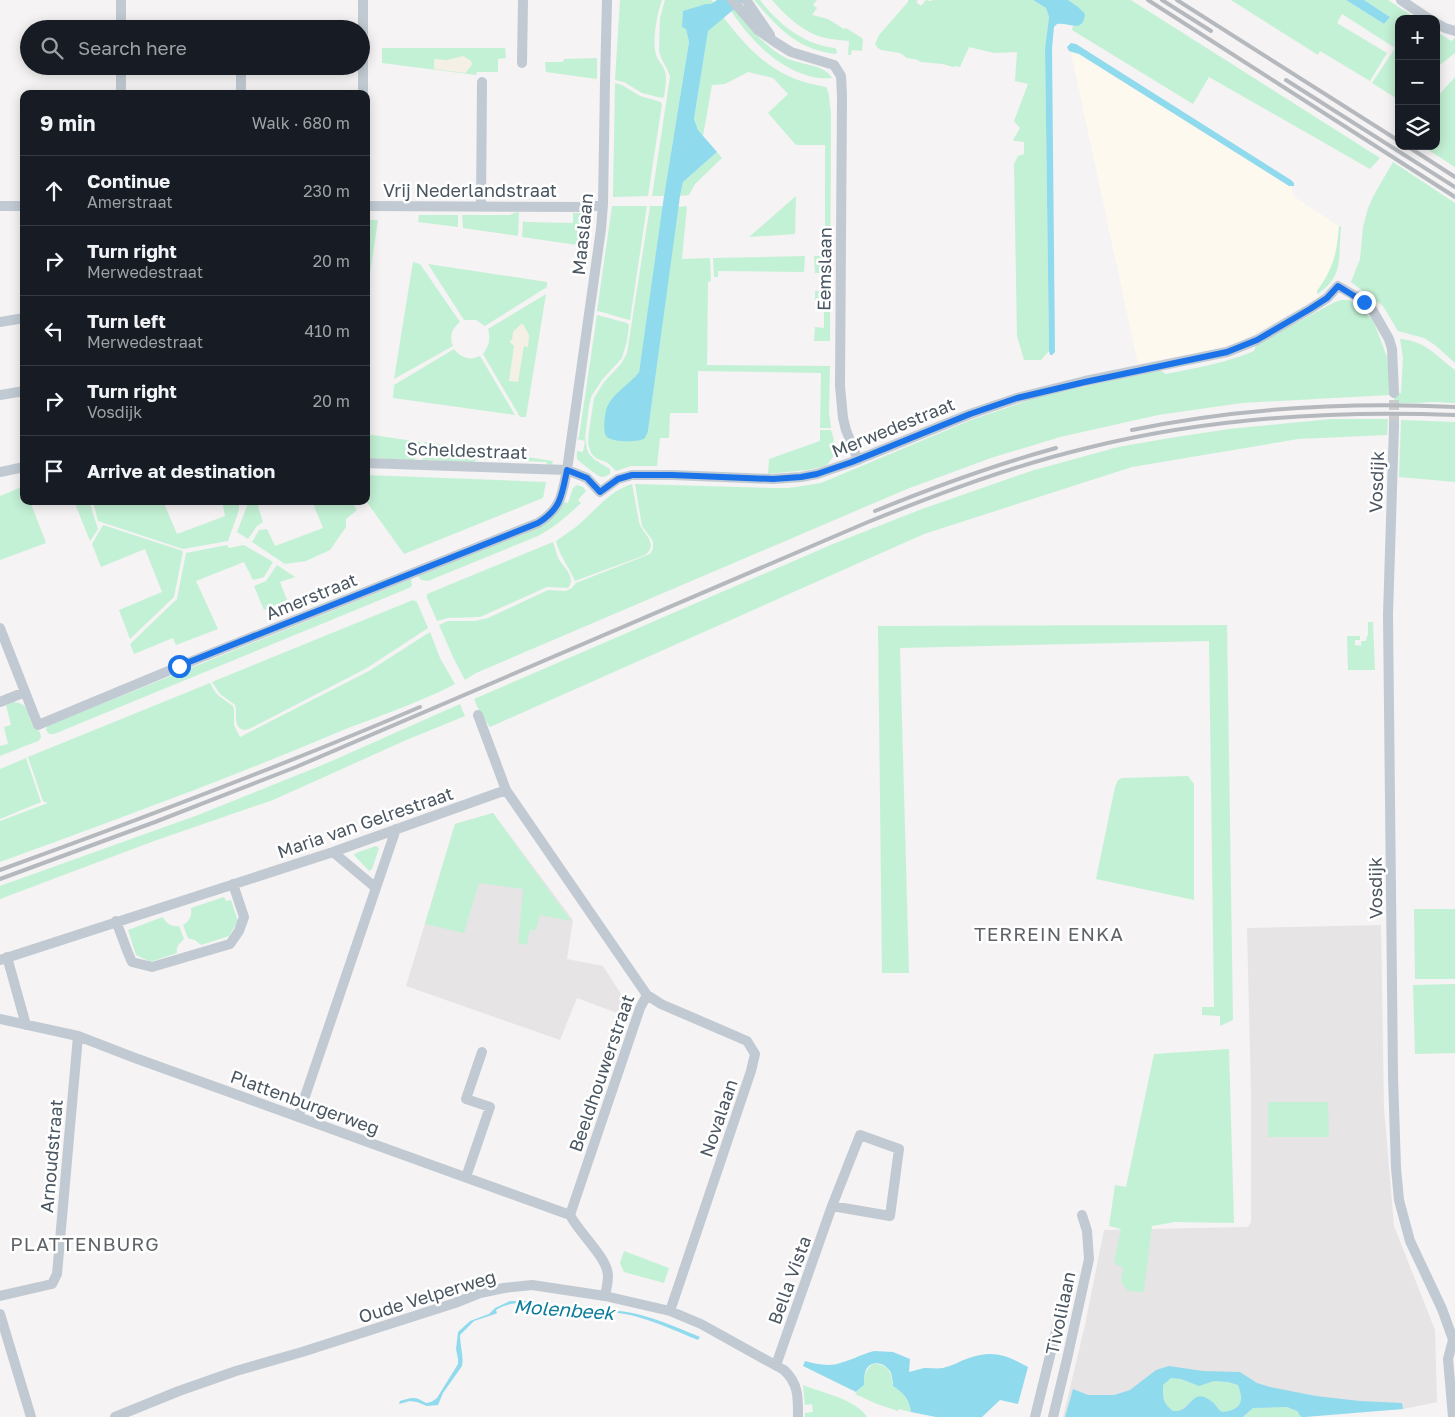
<!DOCTYPE html>
<meta charset="utf-8">
<style>
:root{--surface:#171b24;--page:#20242c;--text:#f1f3f6;--muted:#9ea1a6;--line:#363941}
body{margin:0;font-family:"Golos Text",sans-serif;background:var(--page);color:var(--text)}
.controls{position:absolute;right:15px;top:15px;display:grid;overflow:hidden;border-radius:10px;box-shadow:0 2px 12px #0003}
.controls button{width:45px;height:45px;display:grid;place-items:center;padding:0;border:0;border-bottom:1px solid var(--line);background:var(--surface);color:var(--text);font:25px sans-serif}
.stop{position:absolute;width:15px;height:15px;margin:-11px;border:4px solid #1a73e8;border-radius:50%;background:#fff}
.stop.end{background:#1a73e8;border-color:#fff;box-shadow:0 1px 5px #0008}
.list{margin:0;padding:0;list-style:none}
h2{display:flex;justify-content:space-between;align-items:center;height:65px;margin:0;padding:0 20px;font-size:21px}
h2 small{font-size:16px;font-weight:400;color:var(--muted)}
.list li{display:grid;grid-template-columns:32px 1fr auto;gap:15px;align-items:center;box-sizing:border-box;height:70px;padding:0 20px;border-top:1px solid var(--line)}
.list b{display:block;font-size:19px;white-space:nowrap}
.list p{margin:0;font-size:16px;white-space:nowrap;color:var(--muted)}
.list em{font-size:16px;font-style:normal;color:var(--muted)}
.icon{flex:none;width:28px;height:28px;fill:none;stroke:currentColor;stroke-width:2;stroke-linecap:round;stroke-linejoin:round}
.map{position:relative;flex:none;width:1455px;height:1417px;overflow:hidden}
.search{position:absolute;background:var(--surface);box-shadow:0 2px 12px #0003;left:20px;top:20px;width:350px;height:55px;display:flex;align-items:center;gap:12px;box-sizing:border-box;padding:0 18px;border-radius:28px;color:var(--muted);font-size:19px}
.panel{position:absolute;background:var(--surface);box-shadow:0 2px 12px #0003;left:20px;top:90px;width:350px;height:415px;border-radius:10px}
.map>svg:first-child{display:block}
</style>
<div class="map">
<svg width="1455" height="1417" viewBox="0 0 1455 1417">
<rect width="100%" height="100%" fill="#f5f3f3"/>
<path fill="#fdf9ef" d="M1071,53L1079,54L1292,187L1293,196L1339,226L1338,246L1334,260L1328,274L1317,293L1319,297L1249,337L1237,343L1201,352L1138,364Z"/>
<path fill="#e6e4e5" d="M493,813L573,920L567,959L603,966L628,1005L625,1016L577,998L560,1040L406,986L455,824Z
M1381,925L1384,1108L1394,1226L1435,1330L1437,1402L1403,1409L1275,1417H1063L1085,1325L1104,1230L1248,1227L1251,1222V1093L1247,928Z"/>
<path fill="#c3f1d5" d="M620,0H662C657,14 652,41 656,55C658,61 662,64 664,69C668,78 665,87 664,97L662,98L642,93L624,82L615,80Z
M665,0H712L713,3L711,4H706L686,28L689,42L664,196H652L670,77C668,67 660,60 659,50L660,18Z
M723,0H727C745,21 761,45 786,58C800,65 824,64 832,78C803,81 772,60 754,40C742,28 733,13 723,0Z
M754,0H760C778,24 804,45 835,48L837,51L836,54C798,50 778,28 754,0Z
M772,0H817L813,5L817,8L812,15L828,19L844,29L846,28L862,38L863,40L862,51L852,50L851,55H848L849,41C838,40 828,39 818,36C800,29 784,14 772,0Z
M908,0H918L916,2L921,6L926,0L931,1L933,0H1033L1046,8L1049,17L1045,48L1049,351L1041,360H1024L1017,336L1014,164L1018,156L1024,154V142L1015,141L1013,140L1020,128L1014,121L1028,84L1015,81L1017,52L994,53L969,47L960,67L955,66L953,67L943,64L921,62L915,59L907,58L900,53L881,50L877,47L875,44L879,35L908,2Z
M1068,0H1131L1380,158L1370,169L1209,77L1193,104L1072,30L1073,26L1081,24L1077,6Z
M1231,0H1346L1384,24L1390,17L1364,0H1388L1417,19H1399V100L1372,83L1395,48L1342,14L1337,23L1387,53L1370,81L1320,51L1318,55Z
M723,17C753,55 776,79 826,87C830,92 829,105 831,112L830,341H814L815,327L824,328V301L815,300V291H824L825,273H815L814,256H825V145H796L768,113L788,94L773,78L748,72L725,84L712,85L703,136L698,130L694,119L708,30Z
M1436,31L1451,41L1455,38V53L1436,68Z
M382,48H505L506,58L498,59V72H477L476,75L382,63Z
M597,58V79L546,72L545,62H563L564,59Z
M1455,77V167L1422,146H1436V98Z
M615,83L622,85L640,96L661,102L662,104L648,196L613,197Z
M717,152L722,158L695,184L689,195L680,196L683,182Z
M1393,162L1455,203V363L1435,345L1424,338L1398,331L1383,306L1351,282L1360,259L1363,227L1368,208L1374,195Z
M796,196L795,234L749,237Z
M612,206H647L630,320C619,318 609,313 597,311Z
M650,206H663L639,372C629,385 615,393 607,408L648,431L678,207L687,206L682,259L710,258L711,281L708,282L707,365L830,366L829,412L831,428H820L821,373L698,371V413H670L669,438H660L657,466H631L616,471L608,463L596,458L591,453L588,443L589,431L594,398L604,382L621,364L627,353Z
M519,212L518,236L463,228L462,215H510L514,213Z
M573,213H589L585,217L591,224L586,223L584,232L589,233L588,242L584,246L522,237L523,221L526,222L573,223Z
M419,215H458V227L418,222Z
M366,220H378L368,288H366Z
M1339,226L1341,227C1338,254 1345,277 1317,294V291C1333,269 1337,253 1339,226Z
M805,256L804,272L718,271V277H714L713,258Z
M413,262L420,264L460,322C452,328 449,337 453,346L394,379Z
M428,264L547,282V287L485,326L476,320H464Z
M546,294L526,417H520L483,354C489,346 491,339 488,329Z
M1341,300H1350L1358,306L1373,320L1387,357L1389,368V395L1242,403L1158,415L1060,437L991,458L907,489L476,673L465,680L453,657L439,625L448,621H475L488,618L548,590L566,591L572,588L576,583L650,554L653,549V541L642,526L635,484L773,488H789L821,483L971,420L1044,395L1160,370L1166,374C1196,368 1226,363 1254,351L1256,345L1333,303Z
M597,315L627,323L629,325L627,341L622,358L602,380L591,397L589,406L585,437L587,449L589,454L595,460L610,469V474C607,475 605,477 602,477C600,478 580,462 578,460C576,457 577,455 577,451L583,452L585,441L577,439L579,437Z
M1400,339C1426,341 1436,356 1455,370V403L1436,402L1394,404V394L1401,393L1403,358Z
M454,349C461,358 470,361 480,356L515,415L393,398L394,385Z
M1331,419H1388L1387,435L1298,439L1132,467L924,534L490,727L480,713L474,699L833,544L922,509L1031,471L1118,447L1170,438L1229,429Z
M1401,420L1455,422V482L1399,477Z
M820,430H831C834,438 835,444 832,452L835,454L828,464L822,467L807,470L768,474L769,459L820,441Z
M366,434L420,442L419,455H415V460L366,458Z
M424,442L553,461L552,465L547,464L546,462L476,459L475,462L423,460Z
M366,475L546,482L543,498L404,554L366,501Z
M632,484L639,522C642,534 660,543 645,555L575,581C568,565 560,557 556,541C563,536 569,532 576,527C594,512 609,491 632,484Z
M577,485L583,487L586,491L578,500L581,503C567,516 555,527 538,536L428,581L421,580L418,576L556,514L564,502L568,503L573,488Z
M24,486V501H30L46,543L0,560V496Z
M74,501H90V504L98,529L90,541Z
M93,501H163L177,534L225,516L222,501H239V510L228,541L183,549L98,521Z
M247,501H261L257,503L263,522L257,526L248,539L237,532L247,506Z
M312,501H351L357,510L346,519V527L330,550L306,561L285,564L252,542L259,530L267,529L275,546L323,528Z
M103,525L183,551L174,597L130,639L119,610L162,592L145,549L101,567L92,544Z
M553,542C555,547 556,553 558,558C563,567 577,577 568,588L547,587L480,617L448,618L437,621L427,598V594Z
M227,545L229,548L244,545L273,562L264,577L253,580L244,562L196,581L218,629L176,645L173,638L134,654L130,644L177,599L186,553Z
M277,565L295,577L280,582L287,600L264,610L254,586L266,581Z
M411,579L412,586L409,588L54,734H49L46,730L47,726Z
M413,600L417,602L428,628L367,668L249,729L244,730C232,727 238,714 235,705L220,694L212,682Z
M1368,622H1373L1375,670H1348L1347,636H1360V640H1355V645L1361,646V641H1366L1367,636H1368Z
M1227,625L1233,1020L1220,1026V1016L1202,1015V1007H1214L1209,641L900,648L909,973H882L878,626Z
M430,632L440,658L455,684C417,704 375,717 336,733C225,780 113,821 0,862V821L48,803L43,801L28,757L210,683L215,692L219,696L233,706L234,710V725L240,737L369,671Z
M13,702C31,703 26,715 34,727C35,729 38,730 40,732L41,738L38,741L0,756V746L8,744L4,727L11,725L6,705Z
M460,704L465,716L404,741L273,800L154,841L0,899V886L198,815L325,764Z
M26,758L41,802L0,819V769Z
M1188,776L1194,784V900L1096,879L1115,787L1118,780L1122,778Z
M493,813L571,921L540,915L536,930H530L527,945L518,943L523,889L479,883L464,933L425,924L455,824Z
M376,846L379,848L372,869L369,871L354,855L356,853Z
M224,897L226,901L231,900L238,921L229,936L201,945L195,940L188,938L183,925C190,921 192,915 191,908Z
M1414,909H1455V979H1415Z
M163,917C166,924 172,927 179,926L184,939C179,944 176,946 177,953L150,962L136,955L128,930Z
M1455,984V1053L1415,1054L1413,985Z
M1229,1049L1234,1223L1175,1222L1152,1226L1144,1292L1128,1291L1121,1282L1123,1268L1114,1263L1121,1229L1109,1226L1115,1185L1126,1187L1154,1054Z
M1268,1102H1328L1329,1137H1268Z
M624,1251L669,1268L664,1283L624,1272L620,1263Z
M873,1364C889,1364 891,1372 893,1386C904,1394 909,1398 911,1412L899,1409L898,1411L877,1404L855,1394L864,1385C864,1375 865,1370 873,1364Z
M1171,1378L1181,1379L1199,1386L1214,1381L1228,1382L1239,1385C1245,1403 1240,1410 1222,1412L1217,1409L1192,1400L1180,1411H1173C1162,1402 1163,1399 1163,1385Z
M803,1385C822,1393 856,1399 867,1417H805V1413L813,1412L812,1404L805,1405Z
M1262,1407C1277,1409 1291,1402 1301,1417H1244L1253,1408Z"/>
<path fill="#f5f0e5" d="M463,56L470,60L472,63L471,66L465,73L434,69V59L447,60Z
M521,324H523L529,335L528,347L524,346L518,382L509,381L514,346L509,341L512,340L513,332Z"/>
<path fill="#90daee" fill-rule="evenodd" d="M717,0H745L708,31L694,119L698,130L717,152L683,182L680,196L648,431C648,432 645,437 645,438C639,443 612,442 607,437C602,433 605,413 607,407C613,393 630,384 639,372L664,196L689,42L686,29L682,27L683,11L706,4H711Z
M1033,0H1068L1077,6L1085,14C1083,34 1069,22 1057,24L1054,27L1052,48L1055,352L1052,355H1050L1049,351L1045,48L1049,17L1046,8Z
M1346,0H1364L1390,17L1384,24Z
M1071,43L1076,44L1291,180L1294,183V186H1289L1079,54L1069,51L1067,47Z
M510,1301H528L577,1309V1313C571,1313 567,1311 562,1310C540,1306 515,1297 496,1310L497,1313L495,1314L474,1321L460,1335C460,1345 464,1357 462,1366L443,1393L438,1405L427,1406L417,1402L410,1401L399,1404L400,1401C404,1400 409,1398 413,1398C425,1398 423,1409 437,1398L458,1364V1359L456,1349L458,1332L470,1321L489,1314L495,1308Z
M607,1310C640,1311 669,1324 700,1337L698,1340C669,1328 638,1313 607,1312Z
M874,1351L893,1352L910,1359L909,1372C914,1371 919,1369 924,1368C931,1368 937,1369 943,1368C952,1366 960,1361 969,1358C993,1350 1006,1355 1028,1367L1018,1404L1000,1400L982,1417H936L911,1412C909,1398 904,1394 893,1386C893,1382 892,1377 891,1373C887,1364 874,1359 867,1368C864,1372 864,1380 864,1385L856,1392L803,1366L805,1361C816,1364 829,1367 840,1363C852,1360 862,1354 874,1351Z
M1169,1366L1203,1371L1240,1372L1257,1383L1270,1387L1316,1396L1360,1401L1402,1403L1403,1409L1305,1417H1301L1297,1411L1287,1407L1253,1408L1243,1417H1065L1073,1389L1088,1395H1114L1130,1390L1156,1370ZM1171,1378L1181,1379L1199,1386L1214,1381L1228,1382L1238,1385C1245,1403 1240,1410 1222,1412C1217,1409 1216,1404 1211,1401C1194,1388 1192,1405 1181,1410C1180,1411 1174,1411 1173,1411C1162,1402 1163,1399 1163,1385Z"/>
<g fill="none" stroke-linecap="round" stroke-linejoin="round">
<path stroke="#90daee" stroke-width="4" d="M574,1310L610,1311"/>
<path stroke="#caccce" stroke-width="10" stroke-dasharray="10 5" stroke-linecap="butt" d="M1394,425V393"/>
<path stroke="#c1cad2" stroke-width="10" d="M732,0L758,30L775,42L791,52L834,65L841,76L842,96L840,386L843,418L846,430L858,460
M746,0L770,35
M1401,0L1429,19
M1436,23L1445,28L1455,31
M121,29V0
M522,63L523,0
M121,66V94
M241,94V69
M363,94V0
M0,206H24
M366,206L590,207L603,204
M481,207L482,82
M0,322L24,318
M0,395L24,391
M1394,425L1388,615L1393,1077L1396,1168L1399,1200L1410,1241L1442,1309L1455,1345
M366,463L567,470L587,478L600,492L618,479L632,475H672L773,479L801,477L817,474L852,462L970,414L1017,398L1085,381L1227,352L1257,340L1310,309L1327,298L1338,286L1364,301L1373,311L1389,339L1392,349L1394,393
M0,472L24,467
M0,628L38,725L197,659L538,523C561,509 562,495 567,470L601,229L603,204L605,82L607,0
M0,702L25,692
M478,715L506,790L647,995L640,1008L570,1215C579,1233 608,1258 608,1276C608,1283 606,1290 605,1296
M333,852L376,888
M116,921L128,953L132,962L152,967L230,944L239,931L244,917L233,884
M7,957L26,1025
M0,960L333,852L506,790
M647,995L661,1004L747,1041L755,1054L751,1071L670,1311
M0,1019L78,1036L135,1058L570,1215
M298,1117L396,829
M466,1177L490,1107L466,1099L482,1052
M0,1296L52,1284L57,1274L78,1036
M0,1314L31,1417
M1453,1340L1448,1359L1453,1417
M776,1365L832,1206L860,1135L899,1149L890,1216L832,1206
M115,1417L179,1391L236,1371L302,1352L455,1303L480,1293L504,1288L532,1285L605,1296L670,1311L701,1324L784,1370C799,1384 798,1398 798,1417
M1035,1417L1058,1323
M1053,1417L1067,1359L1089,1259L1087,1231L1082,1215"/>
<path stroke="#b5b8bd" stroke-width="4" d="M1148,0L1455,197
M1162,0L1211,31
M1177,0L1399,141
M1286,80L1455,187
M1407,146L1455,177
M1132,430C1238,408 1347,402 1455,407
M875,511C934,487 994,465 1056,448
M0,870C141,819 282,766 420,707
M0,879L155,822L296,767L868,522C940,493 1012,466 1087,448C1208,418 1331,410 1455,415"/>
</g>
<g fill="none" stroke-linecap="round" stroke-linejoin="round">
<path stroke="#1a73e8" stroke-width="6" d="M179,666L538,523C561,509 562,495 567,470L587,478L600,492L618,479L632,475H672L773,479L801,477L817,474L852,462L970,414L1017,398L1085,382L1227,352L1257,340L1310,309L1327,298L1338,286L1364,302"/>
</g>
<g text-anchor="middle" dominant-baseline="central" stroke-width="5" stroke-linejoin="round" paint-order="stroke">
<g font-size="18" fill="#4a5661" stroke="#fff">
<text x="470" y="190">Vrij Nederlandstraat</text>
<text transform="translate(582 234) rotate(-84)">Maaslaan</text>
<text transform="translate(824 269) rotate(-89)">Eemslaan</text>
<text transform="translate(893 427) rotate(-22)">Merwedestraat</text>
<text transform="translate(467 450) rotate(2)">Scheldestraat</text>
<text transform="translate(1376 482) rotate(-88)">Vosdijk</text>
<text transform="translate(311 596) rotate(-22)">Amerstraat</text>
<text transform="translate(365 822) rotate(-19)">Maria van Gelrestraat</text>
<text transform="translate(1375 888) rotate(-91)">Vosdijk</text>
<text transform="translate(601 1073) rotate(-71)">Beeldhouwerstraat</text>
<text transform="translate(305 1102) rotate(20)">Plattenburgerweg</text>
<text transform="translate(718 1118) rotate(-71)">Novalaan</text>
<text transform="translate(51 1156) rotate(-85)">Arnoudstraat</text>
<text transform="translate(789 1280) rotate(-70)">Bella Vista</text>
<text transform="translate(427 1296) rotate(-17)">Oude Velperweg</text>
<text transform="translate(1060 1313) rotate(-78)">Tivolilaan</text>
</g>
<g font-size="19" letter-spacing="1" fill="#5f6368" stroke="#fff">
<text x="1049" y="933">TERREIN ENKA</text>
<text x="85" y="1243">PLATTENBURG</text>
</g>
<g font-size="19" font-style="italic" fill="#0c7c9b" stroke="#fff">
<text transform="translate(564 1309) rotate(4)">Molenbeek</text>
</g>
</g>
</svg>
<div class="controls">
<button>+</button>
<button>−</button>
<button><svg class="icon" aria-label="layers" viewBox="0 0 24 24"><path d="M12 4l9 5-9 5-9-5zM3 14l9 5 9-5"/></svg></button>
</div>
<div class="stop" style="left:179px;top:666px"></div>
<div class="stop end" style="left:1364px;top:302px"></div>
<div class="search"><svg class="icon" aria-label="search" viewBox="0 0 24 24"><circle cx="10" cy="10" r="6"/><path d="M15 15l6 6"/></svg>Search here</div>
<section class="panel">
<h2>9 min<small>Walk · 680 m</small></h2>
<ul class="list">
<li><svg class="icon" aria-label="ahead" viewBox="0 0 24 24"><path d="M12 20V5M6 11l6-6 6 6"/></svg><div><b>Continue</b><p>Amerstraat</p></div><em>230 m</em></li>
<li><svg class="icon" aria-label="right" viewBox="0 0 24 24"><path d="M7 20v-9h11M14 6l5 5-5 5"/></svg><div><b>Turn right</b><p>Merwedestraat</p></div><em>20 m</em></li>
<li><svg class="icon" aria-label="left" viewBox="0 0 24 24"><path d="M17 20v-9H6M10 6l-5 5 5 5"/></svg><div><b>Turn left</b><p>Merwedestraat</p></div><em>410 m</em></li>
<li><svg class="icon" aria-label="right" viewBox="0 0 24 24"><path d="M7 20v-9h11M14 6l5 5-5 5"/></svg><div><b>Turn right</b><p>Vosdijk</p></div><em>20 m</em></li>
<li><svg class="icon" aria-label="arrive" viewBox="0 0 24 24"><path d="M6 21V4h12l-3 4 3 4H6"/></svg><div><b>Arrive at destination</b></div></li>
</ul>
</section>
</div>
